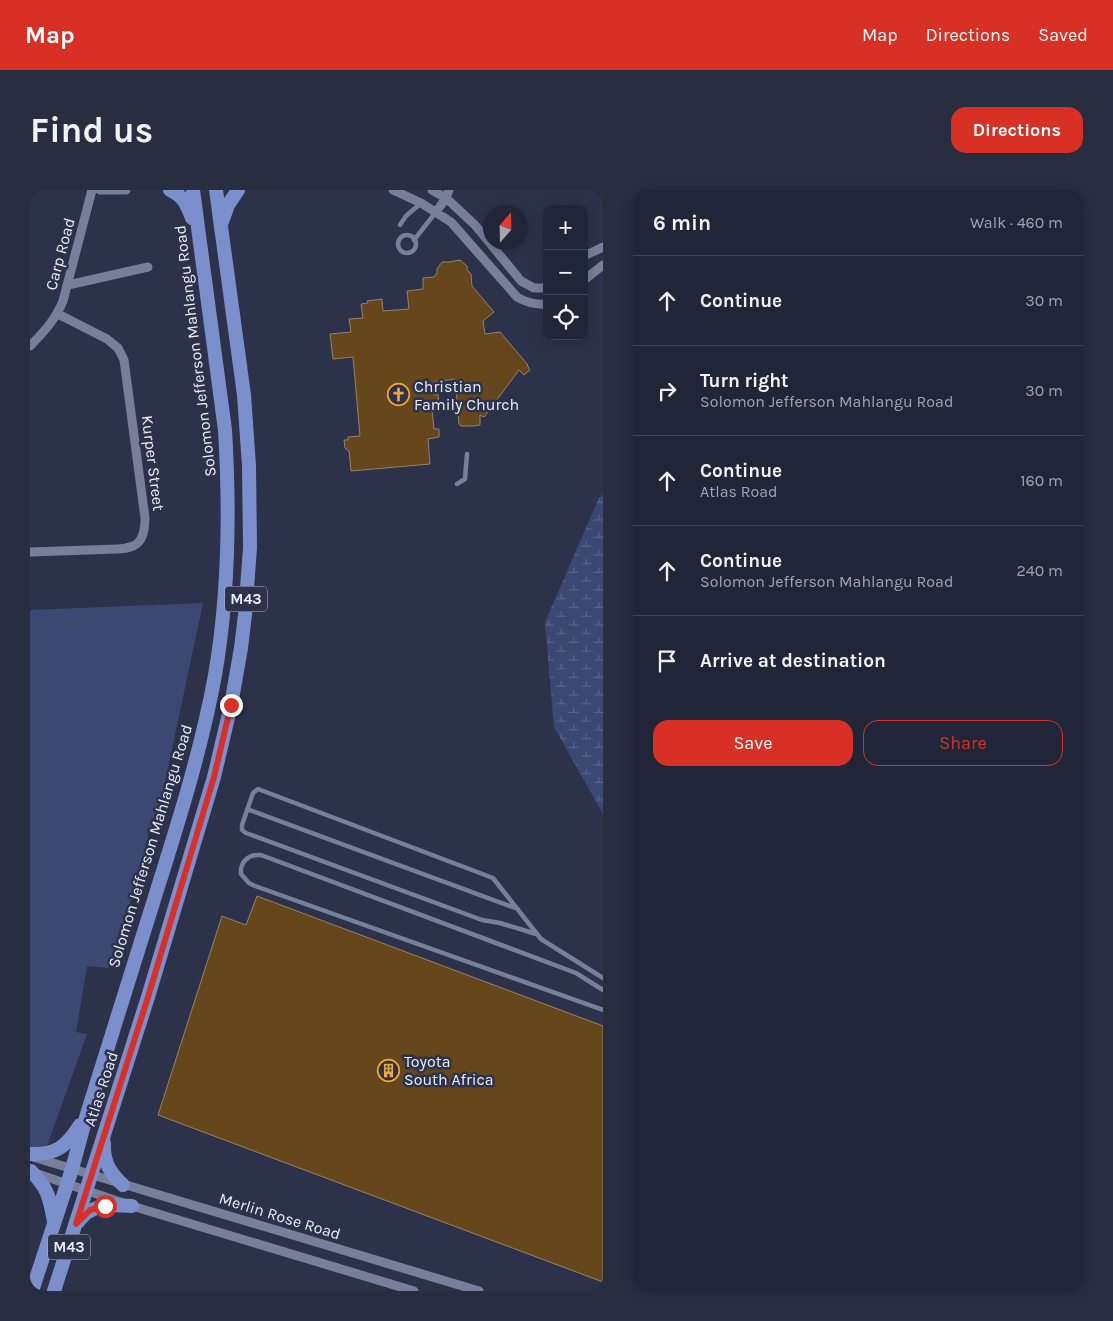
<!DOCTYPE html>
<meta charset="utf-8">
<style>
:root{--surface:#202637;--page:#282e3f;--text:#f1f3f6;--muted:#a2a5ad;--line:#3d4352;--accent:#d93025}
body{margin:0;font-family:Karla,sans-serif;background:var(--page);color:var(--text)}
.controls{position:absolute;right:15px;top:15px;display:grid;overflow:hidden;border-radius:10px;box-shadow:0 2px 12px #0003}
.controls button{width:45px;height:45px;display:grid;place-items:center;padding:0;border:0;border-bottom:1px solid var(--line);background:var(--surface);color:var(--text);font:25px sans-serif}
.compass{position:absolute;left:453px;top:15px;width:45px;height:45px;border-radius:50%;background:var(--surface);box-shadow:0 2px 12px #0003;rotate:20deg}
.stop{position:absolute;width:15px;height:15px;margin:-11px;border:4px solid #d93025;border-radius:50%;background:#fff}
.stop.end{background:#d93025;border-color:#fff;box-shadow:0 1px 5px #0008}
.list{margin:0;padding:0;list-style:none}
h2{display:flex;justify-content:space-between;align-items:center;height:65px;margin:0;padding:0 20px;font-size:21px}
h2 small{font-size:16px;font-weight:400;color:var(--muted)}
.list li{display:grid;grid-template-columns:32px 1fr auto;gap:15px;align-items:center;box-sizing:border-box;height:90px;padding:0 20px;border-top:1px solid var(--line)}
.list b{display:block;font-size:19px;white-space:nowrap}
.list p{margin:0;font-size:16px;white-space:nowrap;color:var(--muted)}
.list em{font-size:16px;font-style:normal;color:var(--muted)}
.actions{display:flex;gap:10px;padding:15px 20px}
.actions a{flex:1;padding:11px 0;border:1px solid var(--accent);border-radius:15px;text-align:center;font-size:18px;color:var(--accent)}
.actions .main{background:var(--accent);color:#fff}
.icon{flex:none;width:28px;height:28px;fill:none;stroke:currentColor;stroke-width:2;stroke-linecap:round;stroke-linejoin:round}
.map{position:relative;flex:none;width:573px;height:1101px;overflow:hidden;border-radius:15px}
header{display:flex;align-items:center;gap:30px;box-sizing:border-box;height:70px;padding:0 25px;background:var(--accent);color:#fff}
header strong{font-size:24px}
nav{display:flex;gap:28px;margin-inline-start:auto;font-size:18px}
.intro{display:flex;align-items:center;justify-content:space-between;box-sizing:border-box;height:120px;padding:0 30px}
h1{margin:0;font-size:35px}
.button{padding:12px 22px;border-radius:15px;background:var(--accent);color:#fff;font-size:18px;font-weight:700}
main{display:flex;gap:30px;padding:0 30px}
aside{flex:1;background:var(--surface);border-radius:15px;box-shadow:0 2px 12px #0003}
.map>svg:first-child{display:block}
</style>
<header>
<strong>Map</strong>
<nav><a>Map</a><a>Directions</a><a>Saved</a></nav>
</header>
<div class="intro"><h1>Find us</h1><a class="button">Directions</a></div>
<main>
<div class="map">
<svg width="573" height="1101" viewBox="0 0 573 1101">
<defs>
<pattern id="wetland-marsh" width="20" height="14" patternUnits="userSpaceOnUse" patternTransform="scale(1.25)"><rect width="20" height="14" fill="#3b4872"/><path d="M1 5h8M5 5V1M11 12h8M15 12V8" fill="none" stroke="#586387"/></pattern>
</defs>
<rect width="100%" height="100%" fill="#2b3249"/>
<path fill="url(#wetland-marsh)" d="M573,304V624L524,537L515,432L569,308Z"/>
<path fill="#3b4872" d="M173,413L128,625L118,645L116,663L79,778L57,776L46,842L57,844L16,959L0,957V420Z"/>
<path fill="#65471b" stroke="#95836a" d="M430,70L437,76V80L441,84L442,96L464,122L453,131L455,144L470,142L498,175H497L500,180L494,185L489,180L454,227L450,225V235L444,236H431L429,234L425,189L403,192L404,205L408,204L409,216L406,217V219H402L404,239H409V247L398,249L400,274L321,281L319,261L315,258L314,250H318V247L330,246L323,167L303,169L300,144L321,142L319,129L333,128L331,114L338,113L337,111L352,109L353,121L379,119L377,101L393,99V88L404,87L407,83V79L412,72H419Z
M227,706L573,836V1092L128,925L192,726L216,735Z"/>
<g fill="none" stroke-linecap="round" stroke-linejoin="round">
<path stroke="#76809a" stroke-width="4.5" d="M370,35L376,26L391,13
M368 54a9 9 0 1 1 18 0a9 9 0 1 1-18 0Z
M384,50L406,22
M427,294L435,289L437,264
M217,619L488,719
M506,744L470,733L452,730L216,643L212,640V635L223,603L228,599L463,688L511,749L573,788
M573,800L546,783L231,665C218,664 210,672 211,684L219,693L225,696L573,820"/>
<path stroke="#76809a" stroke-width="9" d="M70,0H96
M363,0L391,13L421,32L487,107C497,113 506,115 517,114
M402,0L416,8L445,35L491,91L504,98H513L517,96
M406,22L416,8L419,0
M554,66L573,57
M554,90L573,75
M38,95L118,77
M0,156C14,142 25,130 33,111L62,0
M0,362L87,359C92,359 98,358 103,356C113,352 115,338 115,328L94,170L88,158L77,149L28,124
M3,967L449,1101
M5,983L102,1016L384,1101"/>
<path stroke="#7b8fcd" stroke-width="14" d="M140,0C154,6 157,15 162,28
M192,32L198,15L208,0
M74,953C73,972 80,983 93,995
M0,964C26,965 36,957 50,935
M1,981C19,1000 19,1007 24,1031
M48,1032C51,1028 55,1023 60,1021C72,1014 88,1015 102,1016
M2,1101L42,979L57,924C81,848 104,772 128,697C150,627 172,557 185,485C199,404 200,322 195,240L163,0
M24,1101L118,807L184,587L201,515L211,458L215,425L220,358L219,276L214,205L186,0"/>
</g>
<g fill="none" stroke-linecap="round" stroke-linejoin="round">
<path stroke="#d93025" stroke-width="6" d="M75,1016L60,1020L46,1034L118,807L184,587L201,515"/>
</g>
<defs>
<symbol id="church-ring" viewBox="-11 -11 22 22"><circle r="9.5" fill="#2b3249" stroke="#eda83b" stroke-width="1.5"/><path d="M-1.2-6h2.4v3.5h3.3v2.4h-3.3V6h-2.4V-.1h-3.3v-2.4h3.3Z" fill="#eda83b"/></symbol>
<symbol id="building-ring" viewBox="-11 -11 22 22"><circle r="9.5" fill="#2b3249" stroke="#eda83b" stroke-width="1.5"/><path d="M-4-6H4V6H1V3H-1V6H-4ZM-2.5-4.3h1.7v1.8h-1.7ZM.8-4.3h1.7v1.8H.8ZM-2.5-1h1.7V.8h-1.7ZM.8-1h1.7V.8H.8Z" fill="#eda83b"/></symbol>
</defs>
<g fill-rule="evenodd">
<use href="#church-ring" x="356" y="192" width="25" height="25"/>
<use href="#building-ring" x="346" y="868" width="25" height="25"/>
</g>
<g text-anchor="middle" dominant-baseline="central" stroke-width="5" stroke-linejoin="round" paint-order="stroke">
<g fill="#2b3249" stroke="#b1b6c8" stroke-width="1">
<rect x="195" y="396.5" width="42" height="25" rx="4"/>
<rect x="18" y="1044.5" width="42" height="25" rx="4"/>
</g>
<g font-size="15" font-weight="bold" fill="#eaeffe">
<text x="216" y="409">M43</text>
<text x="39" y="1057">M43</text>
</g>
<g font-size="16" fill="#eaeffe" stroke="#2b3249">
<text transform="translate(30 64) rotate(-75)">Carp Road</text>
<text transform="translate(165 161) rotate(-97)">Solomon Jefferson Mahlangu Road</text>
<text transform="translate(123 273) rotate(83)">Kurper Street</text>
<text transform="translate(120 656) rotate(-73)">Solomon Jefferson Mahlangu Road</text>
<text transform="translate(71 899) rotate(-72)">Atlas Road</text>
<text transform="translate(250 1026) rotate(17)">Merlin Rose Road</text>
</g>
<g font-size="16" fill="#eaeffe" stroke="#2b3249" text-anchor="start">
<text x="384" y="196">Christian<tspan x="384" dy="18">Family Church</tspan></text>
<text x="374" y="871">Toyota<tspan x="374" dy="18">South Africa</tspan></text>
</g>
</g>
</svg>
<div class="controls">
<button>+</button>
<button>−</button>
<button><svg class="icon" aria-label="locate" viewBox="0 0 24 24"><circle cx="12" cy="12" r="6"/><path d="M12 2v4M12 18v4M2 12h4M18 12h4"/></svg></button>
</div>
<svg class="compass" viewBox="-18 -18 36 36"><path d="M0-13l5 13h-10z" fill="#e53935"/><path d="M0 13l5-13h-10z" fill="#a2a5ad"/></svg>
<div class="stop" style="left:75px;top:1016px"></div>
<div class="stop end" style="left:201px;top:515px"></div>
</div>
<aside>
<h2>6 min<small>Walk · 460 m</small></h2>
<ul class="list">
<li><svg class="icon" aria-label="ahead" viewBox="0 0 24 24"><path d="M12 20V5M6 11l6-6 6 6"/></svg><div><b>Continue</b></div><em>30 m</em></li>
<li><svg class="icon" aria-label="right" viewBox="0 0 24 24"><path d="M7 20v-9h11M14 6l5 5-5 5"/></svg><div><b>Turn right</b><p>Solomon Jefferson Mahlangu Road</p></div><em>30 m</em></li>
<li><svg class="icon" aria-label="ahead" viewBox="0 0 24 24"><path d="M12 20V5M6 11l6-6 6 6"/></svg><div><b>Continue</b><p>Atlas Road</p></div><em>160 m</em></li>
<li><svg class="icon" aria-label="ahead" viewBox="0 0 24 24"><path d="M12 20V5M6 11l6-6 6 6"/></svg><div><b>Continue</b><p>Solomon Jefferson Mahlangu Road</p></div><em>240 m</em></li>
<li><svg class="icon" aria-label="arrive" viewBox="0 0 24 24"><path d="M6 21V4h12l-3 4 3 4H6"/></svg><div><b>Arrive at destination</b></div></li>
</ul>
<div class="actions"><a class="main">Save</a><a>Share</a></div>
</aside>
</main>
